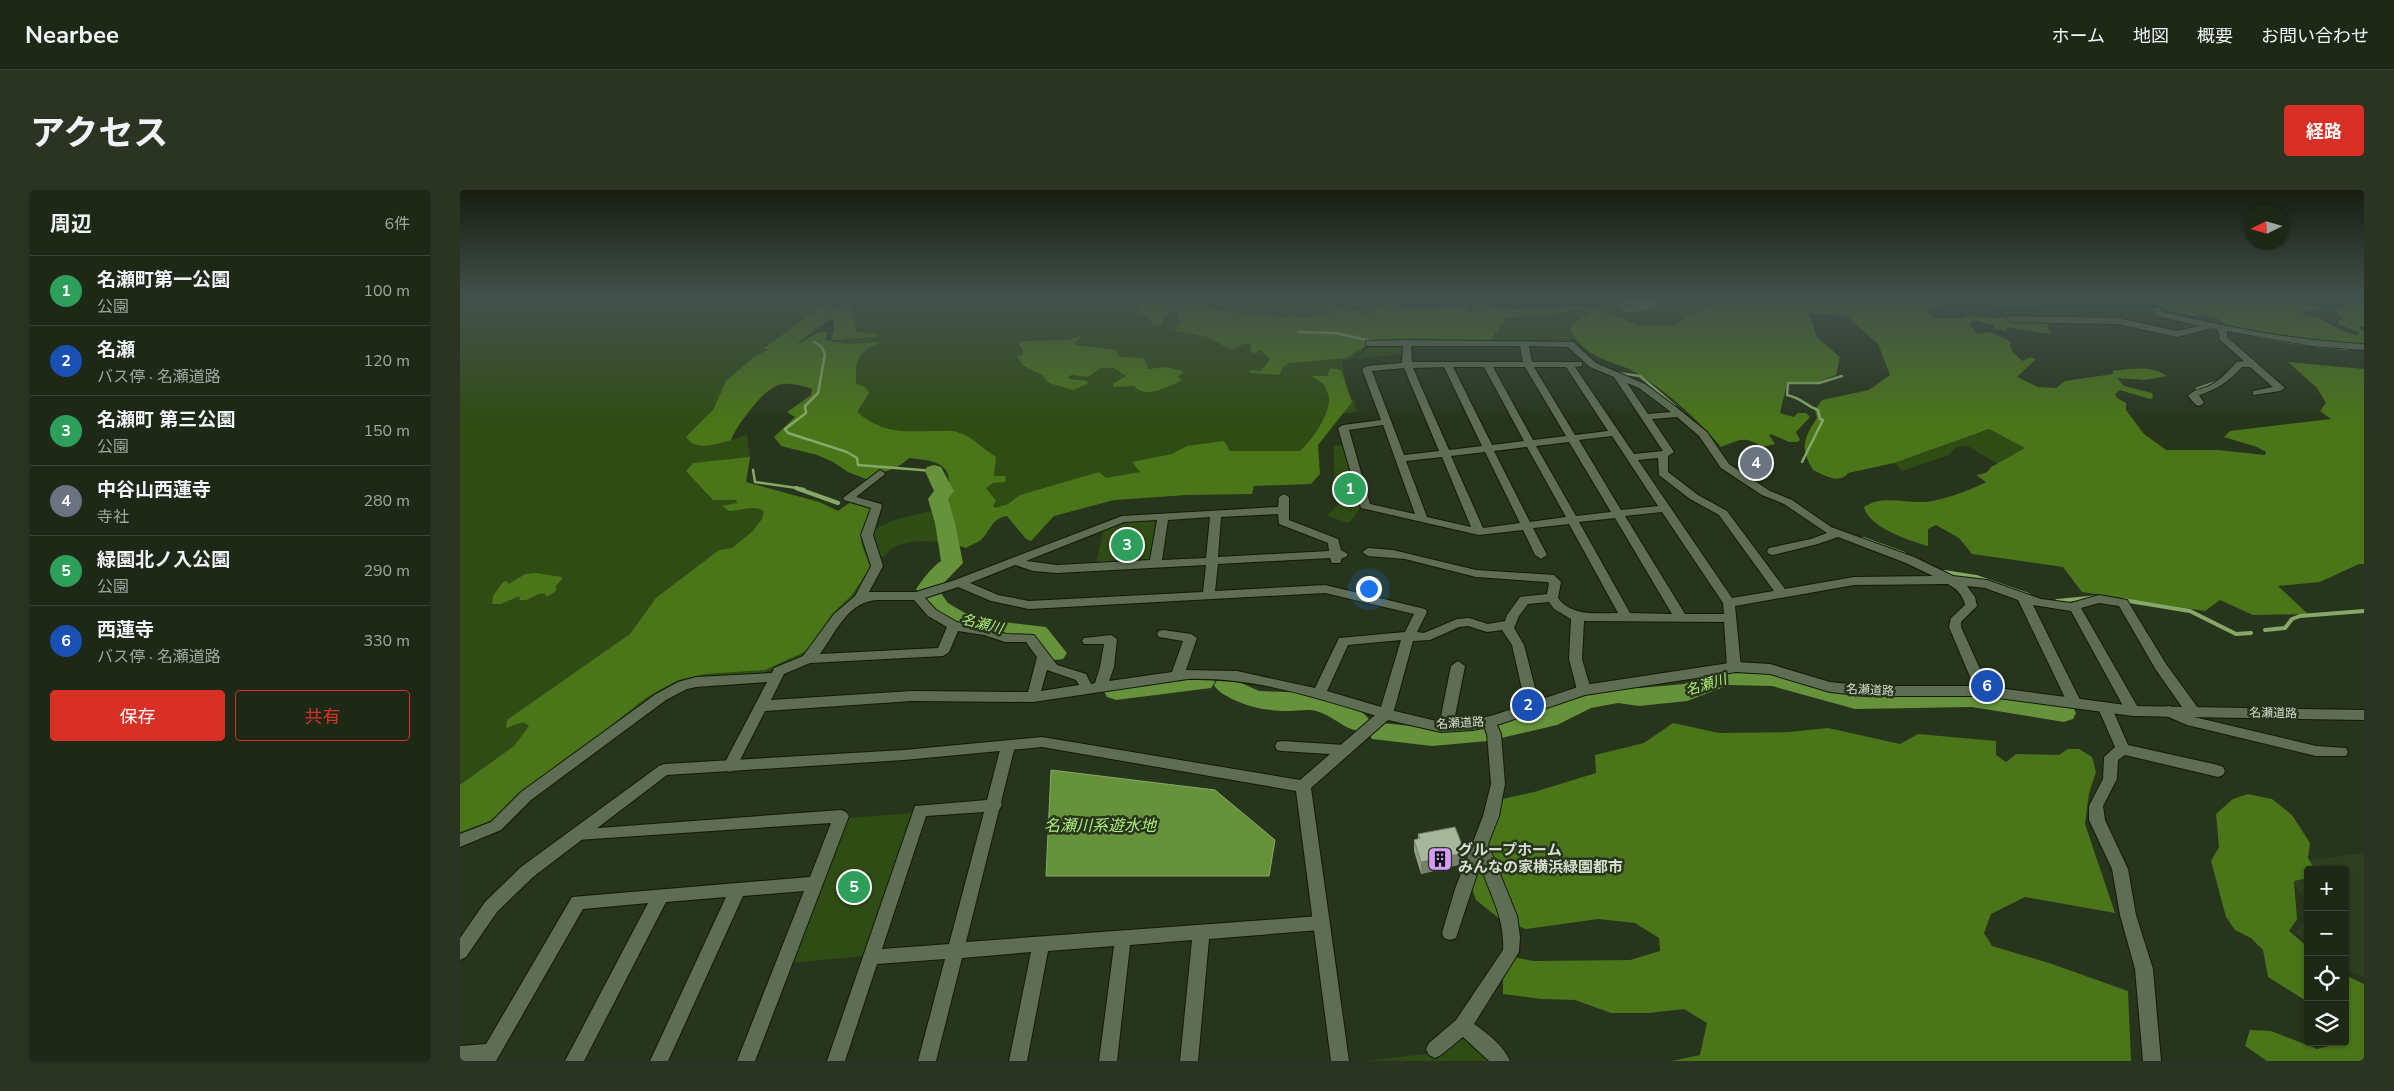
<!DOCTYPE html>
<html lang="ja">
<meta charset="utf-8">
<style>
:root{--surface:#1e2816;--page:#2b3423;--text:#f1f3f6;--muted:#a1a6a1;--line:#3c4435;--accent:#d93025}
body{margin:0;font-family:"Nunito Sans","Noto Sans JP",sans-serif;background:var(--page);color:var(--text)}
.controls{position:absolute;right:15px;bottom:15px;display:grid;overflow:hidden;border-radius:5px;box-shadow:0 1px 4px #0004}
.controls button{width:45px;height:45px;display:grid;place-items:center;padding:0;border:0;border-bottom:1px solid var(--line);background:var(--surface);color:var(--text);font:25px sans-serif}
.compass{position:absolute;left:1784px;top:15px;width:45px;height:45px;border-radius:50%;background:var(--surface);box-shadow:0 1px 4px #0004;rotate:265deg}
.you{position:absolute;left:908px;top:398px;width:18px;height:18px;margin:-12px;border:4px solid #fff;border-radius:50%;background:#1a73e8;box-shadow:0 0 0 8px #1a73e833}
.badge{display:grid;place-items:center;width:32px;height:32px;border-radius:50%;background:var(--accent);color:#fff;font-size:16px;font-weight:700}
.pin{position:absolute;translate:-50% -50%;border:2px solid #fff;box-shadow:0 1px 5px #0006}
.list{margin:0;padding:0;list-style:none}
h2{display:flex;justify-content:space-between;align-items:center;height:65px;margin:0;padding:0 20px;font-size:21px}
h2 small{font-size:16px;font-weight:400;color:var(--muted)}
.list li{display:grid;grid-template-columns:32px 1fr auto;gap:15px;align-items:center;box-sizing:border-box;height:70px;padding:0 20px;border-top:1px solid var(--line)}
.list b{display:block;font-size:19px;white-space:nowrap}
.list p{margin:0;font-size:16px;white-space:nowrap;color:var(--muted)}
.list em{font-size:16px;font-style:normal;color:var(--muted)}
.actions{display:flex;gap:10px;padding:15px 20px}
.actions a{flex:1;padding:11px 0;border:1px solid var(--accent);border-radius:5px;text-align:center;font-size:18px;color:var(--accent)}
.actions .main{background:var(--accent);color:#fff}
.icon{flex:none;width:28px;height:28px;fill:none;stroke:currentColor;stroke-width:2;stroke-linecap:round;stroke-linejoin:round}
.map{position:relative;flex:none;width:1904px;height:871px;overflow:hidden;border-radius:5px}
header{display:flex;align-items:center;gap:30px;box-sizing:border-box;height:70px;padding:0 25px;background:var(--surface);border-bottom:1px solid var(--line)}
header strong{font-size:24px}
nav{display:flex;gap:28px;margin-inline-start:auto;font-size:18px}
.intro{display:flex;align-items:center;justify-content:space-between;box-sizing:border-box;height:120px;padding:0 30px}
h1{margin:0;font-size:35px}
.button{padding:12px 22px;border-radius:5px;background:var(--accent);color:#fff;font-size:18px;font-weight:700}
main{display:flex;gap:30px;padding:0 30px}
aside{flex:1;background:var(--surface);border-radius:5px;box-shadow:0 1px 4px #0004}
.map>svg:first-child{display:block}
</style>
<header>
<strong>Nearbee</strong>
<nav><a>ホーム</a><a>地図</a><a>概要</a><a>お問い合わせ</a></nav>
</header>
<div class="intro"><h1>アクセス</h1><a class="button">経路</a></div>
<main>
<aside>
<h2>周辺<small>6件</small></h2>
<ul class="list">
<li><span class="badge" style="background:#2e9e5b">1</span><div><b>名瀬町第一公園</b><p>公園</p></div><em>100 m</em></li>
<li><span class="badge" style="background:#1a4fb4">2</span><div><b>名瀬</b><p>バス停 · 名瀬道路</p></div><em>120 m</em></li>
<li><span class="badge" style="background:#2e9e5b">3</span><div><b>名瀬町 第三公園</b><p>公園</p></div><em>150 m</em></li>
<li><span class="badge" style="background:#6b7280">4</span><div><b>中谷山西蓮寺</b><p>寺社</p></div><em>280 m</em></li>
<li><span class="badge" style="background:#2e9e5b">5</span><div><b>緑園北ノ入公園</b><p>公園</p></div><em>290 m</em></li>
<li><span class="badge" style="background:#1a4fb4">6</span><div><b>西蓮寺</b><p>バス停 · 名瀬道路</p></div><em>330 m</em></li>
</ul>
<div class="actions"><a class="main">保存</a><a>共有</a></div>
</aside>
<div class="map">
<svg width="1904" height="871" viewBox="0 0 1904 871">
<rect width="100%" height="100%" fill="#28351d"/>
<path fill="#2e3e20" d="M1904,663V787L1885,779V680H1848V752L1836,742L1843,732L1847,719L1843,708L1827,684L1833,672Z"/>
<path fill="#304c15" d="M0,109H1343L1179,158L1115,149L913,151L892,169L882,170L888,209L894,210L897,222L877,224L853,256V287L666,297L532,328L484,277L474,271L449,268L443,273L406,266L373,173L380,141L377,121L339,149L253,255L287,245L290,267L286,292L359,312L378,321L391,312L408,334L412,378L394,407L375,423L354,457L346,464L304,483L245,486L219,491L186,510L28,634L0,644Z
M912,155H944V164L895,169Z
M1529,239L1566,258L1538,274L1506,255L1495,258L1489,265L1442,281L1434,273Z
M885,255L902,316L889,333L867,326L885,306L880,292L874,290V256Z
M475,320L482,333L484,353C470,350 445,350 432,358C427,362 426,367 420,368L411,344L412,340L434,330Z
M693,330L697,333L691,369L687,371L636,375L643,341L671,331Z
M453,623L404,766L331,773L386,628Z
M1002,847L1035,871H907L982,862Z"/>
<path fill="#4a7519" d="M371,109H378L365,120L380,118L383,110L389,109L396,142L418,144L417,147L371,150L374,139L373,130L370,129L337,154C348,151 355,139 368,142L365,150L387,154L422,152C399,160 395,170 396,193L406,198L409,203L397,222C425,245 443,241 478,241C484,241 491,240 497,242C512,246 523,259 536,267L534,286H546L545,292L533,293L526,298L536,311L533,316L536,318L548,314L560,305L639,282L646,288L680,282L672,272L712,264L727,256L764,251L770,261H840C852,250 866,230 869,213C870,207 866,199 864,194L851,186H867L870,178L881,180L892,212L858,255L860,284L851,294L794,296L792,304L727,305L654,310L594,326L571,351L566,349L547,326C532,328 531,340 521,350C517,353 510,355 506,358L497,355C493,340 487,324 486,309C485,304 489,299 489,294C491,270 465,270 449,268C435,282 423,280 406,289L388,282L373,272L357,265L321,256L314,247L335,227L327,222L351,205L352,199C343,196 332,193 322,194C305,196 277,235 271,250C257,254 235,262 226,247L253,220L266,191L295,166L310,159H303Z
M663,109H717L709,111L708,114L748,113L751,115L750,118L757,120L827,128L829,123H833L841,129L871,123L863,116L872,114L882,121L899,120L905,124L914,121L917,117L924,116L923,112L943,111L938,116L945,118L1006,117L1008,122H1014L1011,116L1017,114L1054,120L1123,116L1143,121L1179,136H1214L1231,124L1264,109H1594L1605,111C1585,116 1556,116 1535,115C1529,115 1523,112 1516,111C1507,110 1474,115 1468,122L1475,128H1505V126L1599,132L1587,135L1591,144L1546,137L1547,141L1535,139L1534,135L1514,130L1509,134L1517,144L1530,142L1552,152L1550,155L1552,161L1562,171L1571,167L1576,169L1557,187L1578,197L1596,198L1605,191L1653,184V181C1672,179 1690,175 1707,186L1685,190L1657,188L1664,196L1692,203L1693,208L1690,209L1660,200L1655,204L1657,208L1666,213V220L1684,244L1706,260H1758L1805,265L1806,262L1797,257L1764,247L1770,241L1871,229L1860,221L1866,213L1857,198L1828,172L1904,179V374H1899L1860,392L1818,396L1848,424L1793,425L1760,410L1745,421L1622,402L1603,377L1512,364L1499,348L1476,335L1468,339V356C1450,351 1408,337 1404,317C1422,305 1444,313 1464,312C1478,312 1514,299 1526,292L1516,285C1523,284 1528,283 1531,277L1565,258L1529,239L1434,273L1388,283C1379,295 1364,285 1353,280C1340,258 1343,249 1357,228L1355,220L1362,210L1409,200L1430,185L1418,154L1387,126L1349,123L1357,147L1380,167L1376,185L1352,194L1327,193L1320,223L1334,227L1338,223H1346L1350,227L1336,242L1340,250L1337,252H1329L1311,244L1309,245L1315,254L1302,257C1285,245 1279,250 1261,257C1237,229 1213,207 1183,187C1155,168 1131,175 1110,140L1114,132L1131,123L1121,120L1047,128L1030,150L913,151L886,168L829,173L823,177L819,185L789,183L791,180L801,181L810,169L800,160L795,163L790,162L791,154H783L772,160L747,147L713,140L720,135L721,131L717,127L720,122L718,119C708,120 705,128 700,136L692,134V131L674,121L680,118V114L677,112L671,115Z
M1693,109H1820L1834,110L1860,118L1858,121H1841C1845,126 1852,125 1859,128C1872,134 1883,144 1899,145V142L1880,135L1877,132L1883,128L1875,122V118L1883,117L1882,111L1904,113V137H1897L1904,142V155L1868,154L1783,140L1765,135L1759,129L1739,124L1738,126C1722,124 1705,121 1691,112Z
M619,146L621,147L615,153L616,155L656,160L659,167L684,168L688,179L706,177L723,181V183L717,187L723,190C709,196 685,210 674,196L653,197V194L666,186L654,178H641L628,187L611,185L608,187L609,189L628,191L627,194L613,200L589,193L582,185L564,176L557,167L563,164V160L558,154L564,151L609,150Z
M290,267L286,292L359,312L378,321L391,312L414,318C409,327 402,337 401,347C400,356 408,368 410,378L391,406L373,423L350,457L344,462L305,480L245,484L218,490L187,507L30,631L0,642V595L54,556L69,536L63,532L46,538L47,530L170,444L196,408L259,360L272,358L292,342L302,329L304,321C293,314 281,321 269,321L262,316L277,313L276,310H253L226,281L233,273Z
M76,383L102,387V389L96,396V401L88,406H85L86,404C76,401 71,412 60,410L59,406L41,414H32L33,406L43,392L46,391L49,394L65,384Z
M1213,533L1259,543L1329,542L1368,538L1440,554L1458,544L1536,551V565L1546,572L1556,564L1599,565L1608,559H1619L1632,567L1636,582L1629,603L1625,634L1655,723L1565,707L1531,724L1524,743L1532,756L1589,773L1668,801L1671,871H1212L1240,865L1247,833L1224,819L1188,823H1151L1115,810L1082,809L1043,804V765L1073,771L1170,770L1200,761L1199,748L1175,733L1138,729L1066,739L1041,730L1016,710L1010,694L1043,609L1074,602L1136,583L1135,565L1184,553Z
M1788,604L1812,609L1832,625L1850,653L1848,668L1855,680H1848V688L1834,691L1837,729L1829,741L1848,757V812L1808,787L1803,760L1791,748L1775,740L1766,727L1751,671L1759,657L1756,624L1773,609Z
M1885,785L1904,794V871H1807L1785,856L1790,840L1811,841L1857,859L1877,854V852H1885Z"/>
<path fill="#65923a" stroke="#87a967" d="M1160,109H1200L1196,111L1197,114C1186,121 1176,122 1164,121L1160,116L1162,111Z
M591,580L755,600L815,650L809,686H586Z"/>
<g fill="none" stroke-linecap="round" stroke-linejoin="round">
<path stroke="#87a967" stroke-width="2.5" d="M838,142L876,143L911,151
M1796,146L1846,155
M354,152L361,156L365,164L358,203L345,216L346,223L325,239L328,243L387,262L397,268L398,275L474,281
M1096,152H1111L1115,155
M1856,156L1888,159
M1158,183L1180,186L1215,216
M1737,199L1756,192
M1342,272L1363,230L1360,229L1358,220C1344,215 1344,209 1327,205L1328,193H1359L1382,186
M293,280L295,292L344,299"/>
<path stroke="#87a967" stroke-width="4" d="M336,298L378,313
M1403,349L1444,364
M1484,382L1516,387L1568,405
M1663,410L1730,421L1776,444L1791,443
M1597,411L1639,407
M1805,440L1825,438L1832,429L1840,426L1904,421"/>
<path fill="#65923a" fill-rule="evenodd" d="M474,275L481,277L494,301L488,309L495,333L503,373L478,399L488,413L505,423L551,433L586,437L607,463L603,469C586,473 581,461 572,449C550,449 486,438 471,422C465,415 461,406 456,399C463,389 471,378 481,371L475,333L468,309L474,301L465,281L467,277Z
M1269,479L1312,480L1395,501L1512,499L1604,514L1613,517L1616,523L1613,529L1604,532L1512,517L1395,519L1312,496L1269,495L1227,511L1179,516L1158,513L1131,518L1097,535L1028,551L972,556L912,549L908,542L912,535L921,533L972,538L1028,533L1082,521L1125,502L1158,495L1179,498L1224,494Z
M743,484L751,486L755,492L751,498L656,510L647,507L644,501L648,493L656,490L661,492Z
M766,486L799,501L856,503C876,509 902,515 912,534L909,540C890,546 877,527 856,521C848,519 837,521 829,521C808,521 791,518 772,509C765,505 758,502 754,495L758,489Z"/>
<defs>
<path id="minor" d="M1694,118H1700L1702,122C1769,137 1835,151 1904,154V160L1852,156L1767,141V147L1825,198L1820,201L1793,205V201L1813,197L1790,177H1782C1769,191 1758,199 1739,205L1744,213L1739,216L1736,215L1728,206C1734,199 1742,199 1749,196C1761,190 1768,181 1777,172L1784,171L1760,150L1758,140L1751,138L1717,147L1658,134L1551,132L1547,129L1551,126L1658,128L1717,141L1740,136L1696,126L1693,120Z
M947,150L1113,152L1136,173L1185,194L1216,217L1247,242L1269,274L1310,301L1332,310L1371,337L1454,367L1493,386L1527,390L1581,409L1611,413L1639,405L1667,410L1706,474L1738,518L1740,522L1734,527L1856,556L1886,558L1888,562L1886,566H1856L1727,535L1704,525L1702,521L1704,517L1709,516L1727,524L1696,480L1659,416L1639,413L1621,418L1680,521L1678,525H1668L1611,421L1573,415L1622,514L1620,517H1610L1608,514L1558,410L1525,398L1507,396L1515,407L1517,416L1501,432V437L1530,501L1528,504H1518L1516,501L1489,437L1491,428L1505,415C1503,405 1497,399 1488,394L1394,395L1275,416L1281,477L1274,482L1267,477L1264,432L1124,431L1122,469L1131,500L1129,503H1119L1117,500L1109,469L1111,429L1094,419L1089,412L1068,414L1059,426L1054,438L1064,455L1080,517L1078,520H1068L1066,517L1052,455L1042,440L1027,442L1008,436L999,437L970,450L953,451L933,524L931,528L926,529C861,509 797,487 728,489L573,512L452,511L305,521L275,580L270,582L265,580L263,576L307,492L236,497L227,499L206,510L71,610L41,640L0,657V644L31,632L61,602L196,504L218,492L236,487L312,483L314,478L343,466L374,424L395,406L411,376L401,345L411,318L384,310L383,308L420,280L425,283L424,285L396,307L421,314L422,316L413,345L423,376L409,402H456L495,390L662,326L818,317L819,307L824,304L829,307V330L878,349L881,360L888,364L886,367L882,368L880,373H872L870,368L758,374L755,401L865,395L965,419L967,422L957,442L964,443L997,429L1009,428L1028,434L1045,431L1047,425L1060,407L1087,404L1089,393L1087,392L1016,387L945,369L908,366L902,362L908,358L933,360L1016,380L1094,385L1101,392L1098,408C1113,427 1136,423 1158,423L1109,334L1073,338L1087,365L1081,369L1075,365L1063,340L1019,345L901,318L878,238L883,235L921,230L902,179L907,176L942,173L943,156H909L906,155V151ZM951,156H1060L1063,172H952ZM1069,156L1108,157L1130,177L1154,187L1203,261L1174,264L1115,177L1122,176V172H1072ZM984,177L1022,256L989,260L953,178ZM993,177H1024L1064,251L1032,255ZM1033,177H1065L1106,246L1073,250ZM1074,177H1106L1148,241L1115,245ZM944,178L979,261L944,265L912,181ZM1167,193L1179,198L1211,222L1188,224ZM1217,227L1239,246L1261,278L1302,305L1324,314L1367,343L1351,349L1309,358L1307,361L1309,364L1313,365L1358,354L1378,347L1446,373L1473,386L1394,387L1325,399L1267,321L1238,305L1208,282V266L1214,262L1192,229ZM923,235L955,324L910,314L889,240ZM1152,246L1198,316L1161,320L1119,250ZM1109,252L1151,322L1116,326L1076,256ZM1067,257L1106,327L1070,332L1034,261ZM1025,262L1060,333L1023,338L991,266ZM982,267L1011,337L967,327L946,271ZM1198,268L1199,285L1230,309L1259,325L1314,401L1272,408L1178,270ZM1202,322L1263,413L1264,424H1225L1165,326ZM818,324L819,334L868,353L869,361L758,367L761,327ZM750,327L746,368L702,370L708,330ZM1155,328L1212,424L1170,423L1119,332ZM697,330L690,370L597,375L566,371L664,332ZM555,375L573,381L597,383L746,375L743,402L569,411L538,405L510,393ZM498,397L531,411L569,419L865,403L954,424L945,442L879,448L855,498L777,481L726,480L737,448L731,444L703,440L699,441L697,444L699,447L723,451L712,482L649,491L654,477L657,449L651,445L624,448L622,451L624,454H644L640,477L635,493L631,494L626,484L597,475L574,445L546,444L526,437L497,432L476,420L465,408ZM418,410H454L468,426L487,437L478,458L360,464C376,442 388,411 418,410ZM498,441L524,445L545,452H566L577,467L568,502L452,501L311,510L324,484L350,473L483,466L489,462ZM941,450L921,517L867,501L888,455ZM587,480L616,490L619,495L581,501Z
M998,471L1005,476L993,536L991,540H981L979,536L991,476Z
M1645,513L1650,515L1652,518L1668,555L1758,575L1763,577L1765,581L1763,585L1758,587L1665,565L1658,570L1657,589L1643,616L1645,630L1668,679L1676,725L1693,779L1701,871H1683L1675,779L1660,725L1652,679L1629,630V616L1643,589L1644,567L1655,557L1638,518L1640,515Z
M1029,527L1034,528L1041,544L1045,594L1039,626L1028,654L1057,726L1060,747L1059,762L1014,834C1027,843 1044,856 1050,871H1029L1003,847L981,865L975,868L969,865L966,859L969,853L996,830L1043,760C1045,729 1030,704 1020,675L996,748L990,750L984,748L982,743L995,699L1023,626L1031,594L1027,544L1022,532L1024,528Z
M548,551L553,552L555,556L541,612L542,615L539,620L506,752L860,726L866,728L868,733L866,738L860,740L749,749L738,871H720L732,750L670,755L657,871H639L654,756L588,761L567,871H549L571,762L502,768L476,871H458L485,769L417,774L385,871H367L455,616L527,610L541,556L543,552ZM524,622L489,754L422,759L466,626Z
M822,551L885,555L890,556L892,560L890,564L885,565L822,561L817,560L815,556L817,552Z
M381,620L386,622L389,626L295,871H277L344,701L283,706L208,871H190L266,707L206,712L124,871H105L188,713L123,719L36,871H0V856L26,854L112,707L350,687L371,633L117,650L112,648L109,644L112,640Z"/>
<path id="tertiary" d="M1276,472L1310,474L1370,492L1407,496H1523L1673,516L1904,520V530L1673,526L1523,506H1407L1370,502L1310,484L1276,482L1125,505L1040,534L1013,540L981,542L928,530L851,598L889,871H871L836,601L582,557L444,570L207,585L73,687L37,722L6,767L0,770V748L25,712L61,677L199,576L204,574L444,560L582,547L840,590L921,520L926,519L981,532L1013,530L1034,525L1124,495Z"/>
</defs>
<use href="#minor" stroke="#101c06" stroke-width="2"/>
<use href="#tertiary" stroke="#101c06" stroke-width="2"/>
<use href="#minor" fill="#5f6d54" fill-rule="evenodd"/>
<use href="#tertiary" fill="#5f6d54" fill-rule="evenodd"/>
</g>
<path fill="#909d85" d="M958,644L1004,660V671L1002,674L961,684L954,661V650L958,649Z"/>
<path fill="#75806c" d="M1004,660V671L1002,674L961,684V672Z"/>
<path fill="#a7b79b" stroke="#75806c" d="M995,637L1004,660L1003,663L961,672L954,650L960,648L958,644Z"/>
<linearGradient id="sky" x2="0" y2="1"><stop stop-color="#161d10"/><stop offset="0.47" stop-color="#42514c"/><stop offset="1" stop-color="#42514c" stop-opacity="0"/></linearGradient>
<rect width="1904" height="231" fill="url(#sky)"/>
<defs>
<symbol id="building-square" viewBox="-11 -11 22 22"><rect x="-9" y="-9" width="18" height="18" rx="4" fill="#d69bfa" stroke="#28351d"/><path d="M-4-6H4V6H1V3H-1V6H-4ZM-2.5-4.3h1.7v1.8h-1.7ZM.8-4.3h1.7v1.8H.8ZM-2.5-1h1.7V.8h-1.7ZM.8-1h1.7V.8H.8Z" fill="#111"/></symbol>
</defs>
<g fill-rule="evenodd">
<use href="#building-square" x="966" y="655" width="28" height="28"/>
</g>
<g text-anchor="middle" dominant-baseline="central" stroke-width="5" stroke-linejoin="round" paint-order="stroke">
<g font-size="12" fill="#d7dfd1" stroke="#28351d">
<text transform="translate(1410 500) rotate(3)">名瀬道路</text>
<text transform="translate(1813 523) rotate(1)">名瀬道路</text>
<text transform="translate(1000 533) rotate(-3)">名瀬道路</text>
</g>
<g font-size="14" font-style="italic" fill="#b0ed7a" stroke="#28351d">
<text transform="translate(522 434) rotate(14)">名瀬川</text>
<text transform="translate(1246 495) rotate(-17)">名瀬川</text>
</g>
<g font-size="15" font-weight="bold" fill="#d7dfd1" stroke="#28351d" text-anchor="start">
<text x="998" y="660">グループホーム<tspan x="998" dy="17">みんなの家横浜緑園都市</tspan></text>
</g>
<g font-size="16" font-style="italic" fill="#b0ed7a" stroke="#28351d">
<text x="640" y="636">名瀬川系遊水地</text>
</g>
</g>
</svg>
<div class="controls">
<button>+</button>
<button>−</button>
<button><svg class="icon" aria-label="locate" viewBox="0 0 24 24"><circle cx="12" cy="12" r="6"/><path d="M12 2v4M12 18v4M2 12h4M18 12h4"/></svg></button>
<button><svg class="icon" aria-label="layers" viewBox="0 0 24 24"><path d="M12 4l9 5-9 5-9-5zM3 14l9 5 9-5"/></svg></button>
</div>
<svg class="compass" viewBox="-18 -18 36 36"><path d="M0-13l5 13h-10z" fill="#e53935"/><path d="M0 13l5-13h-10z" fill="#a1a6a1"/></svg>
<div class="you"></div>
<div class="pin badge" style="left:890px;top:299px;background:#2e9e5b">1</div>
<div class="pin badge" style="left:1068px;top:515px;background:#1a4fb4">2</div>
<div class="pin badge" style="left:667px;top:355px;background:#2e9e5b">3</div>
<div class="pin badge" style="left:1296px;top:273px;background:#6b7280">4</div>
<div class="pin badge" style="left:394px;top:697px;background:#2e9e5b">5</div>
<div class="pin badge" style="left:1527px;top:496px;background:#1a4fb4">6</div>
</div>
</main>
